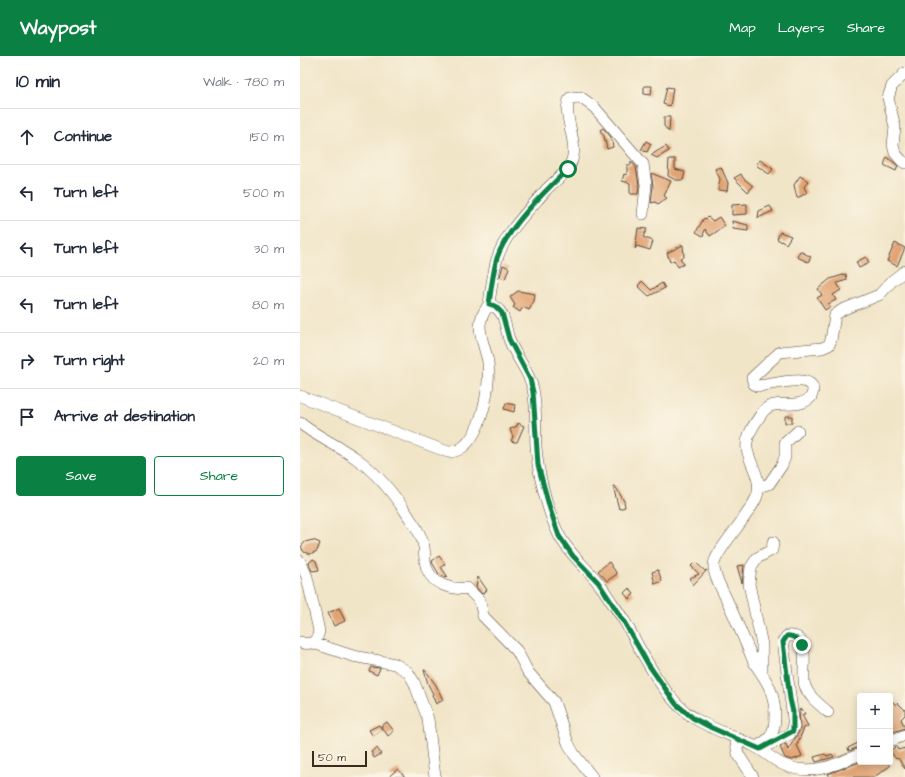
<!DOCTYPE html>
<meta charset="utf-8">
<style>
:root{--surface:#fff;--page:#f2f2f3;--text:#1f2937;--muted:#747a83;--line:#e0e1e3;--accent:#0b8043}
body{margin:0;font-family:"Architects Daughter",sans-serif;background:var(--page);color:var(--text)}
.controls{position:absolute;right:12px;bottom:12px;display:grid;overflow:hidden;border-radius:4px;box-shadow:0 2px 10px #0003}
.controls button{width:36px;height:36px;display:grid;place-items:center;padding:0;border:0;border-bottom:1px solid var(--line);background:var(--surface);color:var(--text);font:20px sans-serif}
.scale{position:absolute;left:12px;bottom:10px;width:55px;box-sizing:border-box;padding-left:4px;border:2px solid #3b2a1e;border-top:0;font-size:11px;line-height:14px;white-space:nowrap;color:#3b2a1e;-webkit-text-stroke:3px #fcf5e5;paint-order:stroke}
.stop{position:absolute;width:12px;height:12px;margin:-9px;border:3px solid #0b8043;border-radius:50%;background:#fff}
.stop.end{background:#0b8043;border-color:#fff;box-shadow:0 1px 4px #0008}
.list{margin:0;padding:0;list-style:none}
h2{display:flex;justify-content:space-between;align-items:center;height:52px;margin:0;padding:0 16px;font-size:17px}
h2 small{font-size:13px;font-weight:400;color:var(--muted)}
.list li{display:grid;grid-template-columns:26px 1fr auto;gap:12px;align-items:center;box-sizing:border-box;height:56px;padding:0 16px;border-top:1px solid var(--line)}
.list b{display:block;font-size:15px;white-space:nowrap}
.list em{font-size:13px;font-style:normal;color:var(--muted)}
.actions{display:flex;gap:8px;padding:12px 16px}
.actions a{flex:1;padding:9px 0;border:1px solid var(--accent);border-radius:4px;text-align:center;font-size:14px;color:var(--accent)}
.actions .main{background:var(--accent);color:#fff}
.icon{flex:none;width:22px;height:22px;fill:none;stroke:currentColor;stroke-width:2;stroke-linecap:round;stroke-linejoin:round}
.map{position:relative;flex:none;width:605px;height:721px;overflow:hidden}
header{display:flex;align-items:center;gap:24px;box-sizing:border-box;height:56px;padding:0 20px;background:var(--accent);color:#fff}
header strong{font-size:19px}
nav{display:flex;gap:22px;margin-inline-start:auto;font-size:14px}
main{display:flex}
aside{flex:1;background:var(--surface)}
.map>svg:first-child{display:block}
</style>
<header>
<strong>Waypost</strong>
<nav><a>Map</a><a>Layers</a><a>Share</a></nav>
</header>
<main>
<aside>
<h2>10 min<small>Walk · 780 m</small></h2>
<ul class="list">
<li><svg class="icon" aria-label="ahead" viewBox="0 0 24 24"><path d="M12 20V5M6 11l6-6 6 6"/></svg><div><b>Continue</b></div><em>150 m</em></li>
<li><svg class="icon" aria-label="left" viewBox="0 0 24 24"><path d="M17 20v-9H6M10 6l-5 5 5 5"/></svg><div><b>Turn left</b></div><em>500 m</em></li>
<li><svg class="icon" aria-label="left" viewBox="0 0 24 24"><path d="M17 20v-9H6M10 6l-5 5 5 5"/></svg><div><b>Turn left</b></div><em>30 m</em></li>
<li><svg class="icon" aria-label="left" viewBox="0 0 24 24"><path d="M17 20v-9H6M10 6l-5 5 5 5"/></svg><div><b>Turn left</b></div><em>80 m</em></li>
<li><svg class="icon" aria-label="right" viewBox="0 0 24 24"><path d="M7 20v-9h11M14 6l5 5-5 5"/></svg><div><b>Turn right</b></div><em>20 m</em></li>
<li><svg class="icon" aria-label="arrive" viewBox="0 0 24 24"><path d="M6 21V4h12l-3 4 3 4H6"/></svg><div><b>Arrive at destination</b></div></li>
</ul>
<div class="actions"><a class="main">Save</a><a>Share</a></div>
</aside>
<div class="map">
<svg width="605" height="721" viewBox="0 0 605 721">
<rect width="100%" height="100%" fill="#fcf5e5"/>
<filter id="ink" filterUnits="userSpaceOnUse"><feTurbulence type="fractalNoise" baseFrequency=".025" numOctaves="2"/><feDisplacementMap in="SourceGraphic" scale="8" xChannelSelector="R" yChannelSelector="G"/><feConvolveMatrix kernelMatrix="1 2 1 2 8 2 1 2 1" color-interpolation-filters="sRGB"/></filter>
<filter id="wash" filterUnits="userSpaceOnUse"><feTurbulence type="fractalNoise" baseFrequency=".012" numOctaves="4" result="noise"/><feDisplacementMap in="SourceGraphic" scale="16" xChannelSelector="R" yChannelSelector="G"/><feGaussianBlur stdDeviation="0.9" result="paint"/><feColorMatrix in="noise" values="0 0 0 0 0 0 0 0 0 0 0 0 0 0 0 0 0 1.4 0 .05"/><feComposite in="paint" operator="in"/></filter>
<g filter="url(#wash)">
<rect width="100%" height="100%" fill="#f1e5c8"/>
<g id="blocks">
<path fill="#e2a474" d="M344,30H352L351,39L344,38Z
M367,31L373,32L370,50L363,48Z
M364,61H370L369,76L364,70Z
M303,72L311,81L313,91L307,93L304,80L300,74Z
M346,85L351,88L347,96L341,94Z
M366,90L369,95L357,102L351,99Z
M587,101L598,110L596,115L584,109Z
M369,103H375V113L385,116L383,124H376L368,120Z
M460,104L473,113L469,118L456,109Z
M331,105L336,111L339,129L338,138H330V127L322,125L324,118L327,119V109H331Z
M421,111L428,127L427,135L418,134L420,123L415,113Z
M351,117L371,125L364,140L367,142L358,148L355,146L351,147L353,130Z
M441,118L443,122L453,130L448,136L434,122Z
M500,120L508,125L504,131L507,137L497,142L494,129Z
M447,148V158L432,159V149Z
M470,150L473,155L458,162L459,155Z
M408,161L413,165L419,161L425,170L410,180L405,173L403,180L396,176L404,162L406,163Z
M432,165L448,169V175L433,173Z
M338,172L347,173L343,181L353,185L350,194L337,190L335,193Z
M480,176L491,180L486,188L477,183Z
M595,187L605,192L597,210L587,205Z
M383,189L384,201L380,202L384,208L378,211L374,204L370,206L367,197Z
M500,195L511,201L508,206L497,201Z
M566,201L569,207L559,212L556,206Z
M203,209L209,212L205,223L200,221Z
M546,218L547,224L537,227L541,234L533,239L536,244L528,248L530,251L525,254L517,242L522,239L518,233L530,223Z
M342,225L351,234L362,227L365,232L349,240L338,230Z
M218,235L235,238L234,245L229,254L223,251L220,256L213,251L215,249L210,241Z
M206,347L215,349L214,356L204,353Z
M485,360H492V367H485Z
M218,367L224,370L217,386H214L211,385L213,381L210,373L217,370Z
M313,430H315L324,445L325,451L319,453Z
M13,484L20,487L17,495L10,498L4,496L1,491L5,486Z
M139,500L145,508L141,511L147,520L145,522L139,518L133,508L132,505Z
M13,503L16,505L19,514L12,515L9,507Z
M309,506L317,518L307,525L298,515Z
M395,506L405,515L407,514L393,529L390,522L399,518L391,510Z
M444,509V510L442,527L437,510Z
M358,514L362,525L355,528L352,516Z
M178,521L187,534L182,538L176,531Z
M329,532L334,538L329,543L324,537Z
M39,552L45,565L34,570L28,557Z
M71,611L80,612L77,619L69,615Z
M124,614H125L136,629L143,644L136,648L132,639L133,638L128,628Z
M590,643L596,649L598,647L605,654V659L601,663L605,672L590,677Z
M502,653L505,658L502,659L508,670L504,672L497,689L502,700L492,704L485,702L480,691L486,688L488,694L500,674L499,654Z
M87,666L94,675L88,680L81,670Z
M79,669L82,674L73,680L69,674Z
M560,686V691L549,695L548,692Z
M596,690L598,694L605,692V713L598,702L596,703L590,695Z
M77,692L81,698L74,702L71,696Z
M525,698L527,700L532,698L534,701L516,706L514,701Z
M560,706H587L590,710L574,721H530L528,718Z
M98,713L105,721H88Z"/>
</g>
</g>
<g filter="url(#ink)">
<use href="#blocks" fill-opacity="0" stroke="#564638" stroke-width="1"/>
<g fill="none" stroke-linecap="round" stroke-linejoin="round">
<defs>
<path id="minor" d="M605,17L592,30L588,42L595,71L593,89L595,97L601,104L605,107
M189,248C191,233 193,217 197,203C205,177 229,154 246,134C255,124 268,117 272,104C279,86 261,57 270,42L280,41L294,51L343,108L346,129L343,158
M0,340L148,396C180,397 191,331 188,306C186,295 180,282 180,270C180,261 185,255 189,248C206,254 204,268 209,283C215,301 229,314 233,333C237,352 235,371 236,390C237,414 248,457 259,479C270,500 290,514 303,533C310,544 318,555 325,566C342,596 364,644 394,662C413,674 434,680 454,690C464,695 472,703 482,708C509,721 534,710 560,698
M0,367C17,381 38,389 57,403C78,418 97,442 111,464C117,472 122,481 124,491C125,498 124,506 127,513C133,529 152,534 167,532L180,545L183,560L217,595L228,616L254,646L268,687L274,698L292,721
M459,431L469,428L482,409L485,401V387L498,375
M0,505L7,521L19,575C17,586 11,590 0,586
M13,587L53,600L95,608L108,616L114,626L128,663L135,721
M462,618V589L449,528L451,511L457,502L472,494L473,486
M435,681L438,698L453,721
M590,685L605,679
M456,691C462,687 470,684 472,677C477,666 475,644 470,633C466,622 458,614 453,604C444,583 435,561 425,540C421,531 413,519 414,509C414,496 451,458 457,440C463,424 450,409 447,393C445,381 455,367 462,357C473,340 497,356 511,341C524,312 466,331 457,330L454,328L452,322L480,296L522,292L529,289L531,284L535,259L542,254L579,239L593,224L605,215
M464,691L490,678L494,671L483,585L487,580C514,577 500,616 505,630C509,641 519,648 528,656"/>
</defs>
<use href="#minor" stroke="#564638" stroke-width="12"/>
<use href="#minor" stroke="#fff" stroke-width="11"/>
</g>
</g>
<g fill="none" stroke-linecap="round" stroke-linejoin="round" filter="url(#ink)">
<path stroke="#0b8043" stroke-width="5" d="M268,113C245,135 207,172 197,202C193,216 191,233 189,248L195,250L202,257L209,283L230,323L233,336L238,409L250,453L259,480L273,500L298,526L323,564L348,608L376,648L393,662L412,672L460,693L493,675V656L490,643L483,586L487,580C494,579 498,583 502,589"/>
</g>
</svg>
<div class="controls">
<button>+</button>
<button>−</button>
</div>
<div class="scale">50 m</div>
<div class="stop" style="left:268px;top:113px"></div>
<div class="stop end" style="left:502px;top:589px"></div>
</div>
</main>
